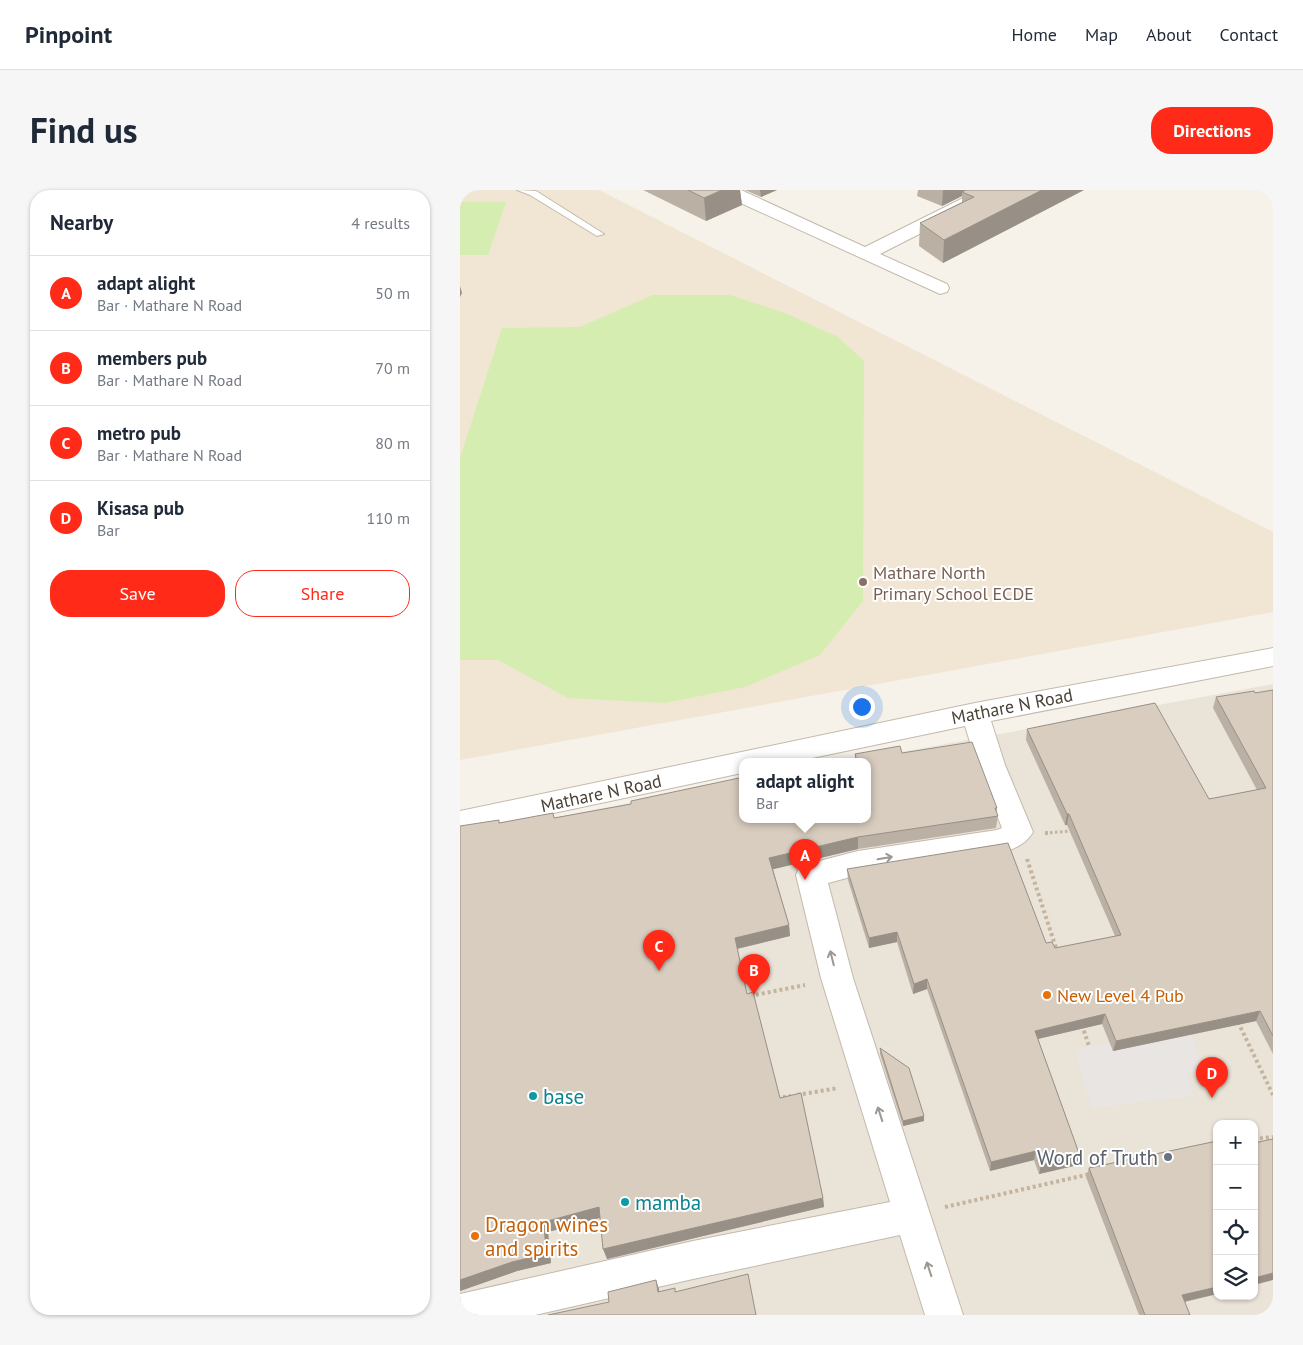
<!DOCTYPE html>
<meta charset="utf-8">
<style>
:root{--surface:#fff;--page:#f6f6f7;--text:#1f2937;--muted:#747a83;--line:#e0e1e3;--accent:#ff2b18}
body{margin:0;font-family:"PT Sans",sans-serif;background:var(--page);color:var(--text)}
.controls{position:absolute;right:15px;bottom:15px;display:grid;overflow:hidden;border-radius:10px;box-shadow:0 1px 4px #0004}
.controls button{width:45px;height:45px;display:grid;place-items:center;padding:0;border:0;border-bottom:1px solid var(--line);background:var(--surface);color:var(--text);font:25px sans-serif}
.you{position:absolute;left:401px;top:516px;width:18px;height:18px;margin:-12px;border:4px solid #fff;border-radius:50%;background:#1a73e8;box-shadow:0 0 0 8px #1a73e833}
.badge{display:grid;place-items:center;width:32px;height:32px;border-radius:50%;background:var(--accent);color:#fff;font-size:16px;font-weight:700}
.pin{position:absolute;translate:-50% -41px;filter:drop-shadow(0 1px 2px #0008)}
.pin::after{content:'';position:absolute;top:26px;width:18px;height:15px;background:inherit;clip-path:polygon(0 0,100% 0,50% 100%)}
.popup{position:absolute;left:279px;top:568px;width:132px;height:65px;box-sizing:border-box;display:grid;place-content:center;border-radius:10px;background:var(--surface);filter:drop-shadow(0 1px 4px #0005);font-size:16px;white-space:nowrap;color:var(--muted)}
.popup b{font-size:19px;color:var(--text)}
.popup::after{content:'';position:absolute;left:50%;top:100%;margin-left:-10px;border:10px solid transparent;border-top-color:var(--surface)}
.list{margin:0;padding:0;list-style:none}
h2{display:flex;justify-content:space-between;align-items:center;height:65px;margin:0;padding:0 20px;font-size:21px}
h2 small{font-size:16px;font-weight:400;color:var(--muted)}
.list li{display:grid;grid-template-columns:32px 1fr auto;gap:15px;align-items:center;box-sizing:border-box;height:75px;padding:0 20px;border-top:1px solid var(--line)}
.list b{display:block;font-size:19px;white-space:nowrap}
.list p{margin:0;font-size:16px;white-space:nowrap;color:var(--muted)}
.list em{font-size:16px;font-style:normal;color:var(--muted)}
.actions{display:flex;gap:10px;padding:15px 20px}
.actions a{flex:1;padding:11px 0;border:1px solid var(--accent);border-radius:20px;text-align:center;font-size:18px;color:var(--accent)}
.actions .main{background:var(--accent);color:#fff}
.icon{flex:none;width:28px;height:28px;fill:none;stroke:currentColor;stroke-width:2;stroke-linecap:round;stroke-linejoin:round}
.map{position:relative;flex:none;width:813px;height:1125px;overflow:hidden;border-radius:20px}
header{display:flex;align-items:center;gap:30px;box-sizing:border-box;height:70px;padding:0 25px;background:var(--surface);border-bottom:1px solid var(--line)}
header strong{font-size:24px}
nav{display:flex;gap:28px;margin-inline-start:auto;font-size:18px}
.intro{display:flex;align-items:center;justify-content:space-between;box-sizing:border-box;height:120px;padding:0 30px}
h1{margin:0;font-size:35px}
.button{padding:12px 22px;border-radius:20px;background:var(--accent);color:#fff;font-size:18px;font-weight:700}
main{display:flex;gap:30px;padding:0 30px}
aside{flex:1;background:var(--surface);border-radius:20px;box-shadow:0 1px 4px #0004}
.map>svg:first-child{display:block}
</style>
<header>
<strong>Pinpoint</strong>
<nav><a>Home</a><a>Map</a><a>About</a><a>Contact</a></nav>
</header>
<div class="intro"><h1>Find us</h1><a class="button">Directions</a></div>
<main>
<aside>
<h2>Nearby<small>4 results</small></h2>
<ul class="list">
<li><span class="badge">A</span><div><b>adapt alight</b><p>Bar · Mathare N Road</p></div><em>50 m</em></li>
<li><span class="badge">B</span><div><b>members pub</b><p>Bar · Mathare N Road</p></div><em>70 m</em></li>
<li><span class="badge">C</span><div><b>metro pub</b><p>Bar · Mathare N Road</p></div><em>80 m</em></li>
<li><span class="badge">D</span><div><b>Kisasa pub</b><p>Bar</p></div><em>110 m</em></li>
</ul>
<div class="actions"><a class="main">Save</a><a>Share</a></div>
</aside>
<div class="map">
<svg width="813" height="1125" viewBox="0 0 813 1125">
<rect width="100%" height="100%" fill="#f6f2ea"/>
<path fill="#eae3d8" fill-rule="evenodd" d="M813,494V1125H0V652L134,620L282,592V629H408V571H392ZM757,934H794V1106H757Z"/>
<path fill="#f0e6d3" d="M0,0H139L813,342V422L0,570Z"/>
<path fill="#d6edb1" d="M0,12H46L28,65H0Z
M193,105H270L325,123L378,147L404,171L403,411L360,465L285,497L205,513L108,508L38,470H0V268L42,138L120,137Z"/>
<path fill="#e8e5e2" d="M732,845L743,879L727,882L734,906L631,918L616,862L629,856Z"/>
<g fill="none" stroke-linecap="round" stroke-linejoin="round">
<defs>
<path id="lane" d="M57,0L76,1L144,44L137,46L70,5Z"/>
<path id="street" d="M259,0H281L405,57L519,0H540L538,4L420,64L487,94L489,98L487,102L480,104L261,4Z
M813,458V476L531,531L545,575L573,642C566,654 555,658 543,663L398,685L368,693L393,788L503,1125H465L440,1045L233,1089L75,1125H0V1104L233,1051L430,1012L361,788L336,685L340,676L398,661L537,640L542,638L517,575L505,536L338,571H282V583L0,643V621L515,513Z"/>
</defs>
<use href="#lane" stroke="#c3b9ac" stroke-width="2"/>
<use href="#street" stroke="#c3b9ac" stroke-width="2"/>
<path stroke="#c5b49c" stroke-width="3" stroke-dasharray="2.5 2.5" stroke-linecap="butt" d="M585,643L612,641"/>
<path stroke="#c5b49c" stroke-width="4" stroke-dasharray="3 3" stroke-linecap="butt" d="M585,643H590
M567,669L597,761
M290,806L345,795
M778,832L813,905
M622,835L629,856
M337,905L378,898
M317,908L331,906
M794,949L813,947
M485,1017L630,984"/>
<use href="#lane" fill="#fff" fill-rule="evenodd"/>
<use href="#street" fill="#fff" fill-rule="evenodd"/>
</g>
<path fill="#bbb0a4" d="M183,0H280L282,15L246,31Z
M285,0H317L301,7Z
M458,0H624L483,73L459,56L460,33L502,12V6L482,16L457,6Z
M813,500V864L796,831L653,861L642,834L578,849L620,966L618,975L579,984L574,970L530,981L467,799L453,804L437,752L409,758L388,690L387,679L586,753L595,758L655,746L607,635H605L566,550L567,539L749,609L797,600L753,518L756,507L795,503Z
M442,563L537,618V623L538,626L536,638L398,659L313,679L329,735L330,746L277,759L287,804L320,908L363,1008L364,1017L147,1069L140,1028L88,1042L91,1073L57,1081L0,1101V636L94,628L408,571H395V564Z
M420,858L464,926V931L443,936L420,864Z
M757,951V1104L725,1112L730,1125H679L626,987L629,978Z"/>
<path fill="#989086" d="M262,0H280L282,15L246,31L244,8Z
M300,0H317L301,7Z
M483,0H509L502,2V6L482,16Z
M582,0H624L483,73L484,50Z
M0,96L2,103L0,107Z
M607,624H609L607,635H605Z
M398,647V659L310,680L309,668Z
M329,735L330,746L276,759L275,748Z
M437,742V752L409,758V748Z
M467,789V799L453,804L454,794Z
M800,821L796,831L653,861L656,851Z
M645,824L642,834L573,850L575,841Z
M464,926V931L443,936V931Z
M576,961L574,970L530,981L531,972Z
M620,966L618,975L579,984L581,975Z
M363,1008L364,1017L147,1069L143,1059Z
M139,1017L143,1027L88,1042L91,1073L57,1081L0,1101V1090L84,1032Z
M813,1083V1090L794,1095V1088Z
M196,1090L199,1099L200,1110L198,1102Z
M757,1097V1104L718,1113L722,1105Z"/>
<path fill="#d9cdbf" stroke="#989086" d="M228,0H262L244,8Z
M506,0H582L484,50L460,33L514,7L502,2Z
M813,500V846L800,821L656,851L645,824L575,841L620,966L581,975L576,961L531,972L467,789L454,794L437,742L409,748L387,679L548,653L586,753L592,752L595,758L661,745L609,624H607L567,539L695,513L749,609L806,598L756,507L794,501L795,503Z
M512,552L537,618H535L538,626L398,647L309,668L329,735L275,748L287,804L293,802L320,908L341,903L363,1008L143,1059L139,1017L84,1032L86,1064L52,1072L0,1090V636L39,630V633L93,623L94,628L171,614V611L279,588L280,594H282V629H408V571H397L395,564L440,556L442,563Z
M420,858L449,878L464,926L443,931Z
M813,949V1083L794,1088V953Z
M757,951V1097L722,1105L730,1125H685L629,978Z
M288,1084L296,1125H88L149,1112L148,1102L196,1090L198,1102L215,1098V1102Z"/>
<defs><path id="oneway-shaft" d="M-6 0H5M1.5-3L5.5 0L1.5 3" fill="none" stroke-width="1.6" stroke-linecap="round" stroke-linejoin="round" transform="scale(1.25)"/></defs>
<g stroke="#9c9791">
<use href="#oneway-shaft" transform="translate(425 668) rotate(-10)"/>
<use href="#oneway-shaft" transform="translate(372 768) rotate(-104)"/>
<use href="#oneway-shaft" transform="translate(420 924) rotate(-108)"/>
<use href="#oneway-shaft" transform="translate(469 1079) rotate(-108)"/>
</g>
<circle fill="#8d6e63" stroke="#fff" stroke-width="2" cx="403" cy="392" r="5"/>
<g fill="#e8710a" stroke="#fff" stroke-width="2">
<circle cx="587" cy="805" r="5"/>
<circle cx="15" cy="1046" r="5"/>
</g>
<g fill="#0f9aa8" stroke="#fff" stroke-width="2">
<circle cx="73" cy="906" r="5"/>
<circle cx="165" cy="1012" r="5"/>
</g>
<circle fill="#6b7280" stroke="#fff" stroke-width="2" cx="708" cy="967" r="5"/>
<g text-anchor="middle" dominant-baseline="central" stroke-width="4" stroke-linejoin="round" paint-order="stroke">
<g font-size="18" fill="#785e54" stroke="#fff" text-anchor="start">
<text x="413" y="382">Mathare North<tspan x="413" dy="21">Primary School ECDE</tspan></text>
</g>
<g font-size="18" fill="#4b4237" stroke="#fff">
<text transform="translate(552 516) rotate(-11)">Mathare N Road</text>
<text transform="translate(141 603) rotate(-12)">Mathare N Road</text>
</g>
<g font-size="18" fill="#c56008" stroke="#fff" text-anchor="start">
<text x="597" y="805">New Level 4 Pub</text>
</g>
<g font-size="21" fill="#0d838f" stroke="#fff" text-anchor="start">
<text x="83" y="906">base</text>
<text x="175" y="1012">mamba</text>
</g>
<g font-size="21" fill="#5b616d" stroke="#fff" text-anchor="end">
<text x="698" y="967">Word of Truth</text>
</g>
<g font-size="21" fill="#c56008" stroke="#fff" text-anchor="start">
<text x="25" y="1034">Dragon wines<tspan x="25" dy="24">and spirits</tspan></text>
</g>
</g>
</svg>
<div class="controls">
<button>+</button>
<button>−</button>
<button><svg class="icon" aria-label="locate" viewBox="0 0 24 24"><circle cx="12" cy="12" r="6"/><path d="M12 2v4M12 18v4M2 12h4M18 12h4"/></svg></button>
<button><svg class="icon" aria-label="layers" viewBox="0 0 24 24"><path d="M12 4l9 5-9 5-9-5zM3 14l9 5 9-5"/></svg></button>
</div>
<div class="you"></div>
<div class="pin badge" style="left:345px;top:690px">A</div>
<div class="popup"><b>adapt alight</b>Bar</div>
<div class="pin badge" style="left:294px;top:805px">B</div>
<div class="pin badge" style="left:199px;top:781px">C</div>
<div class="pin badge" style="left:752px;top:908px">D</div>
</div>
</main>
